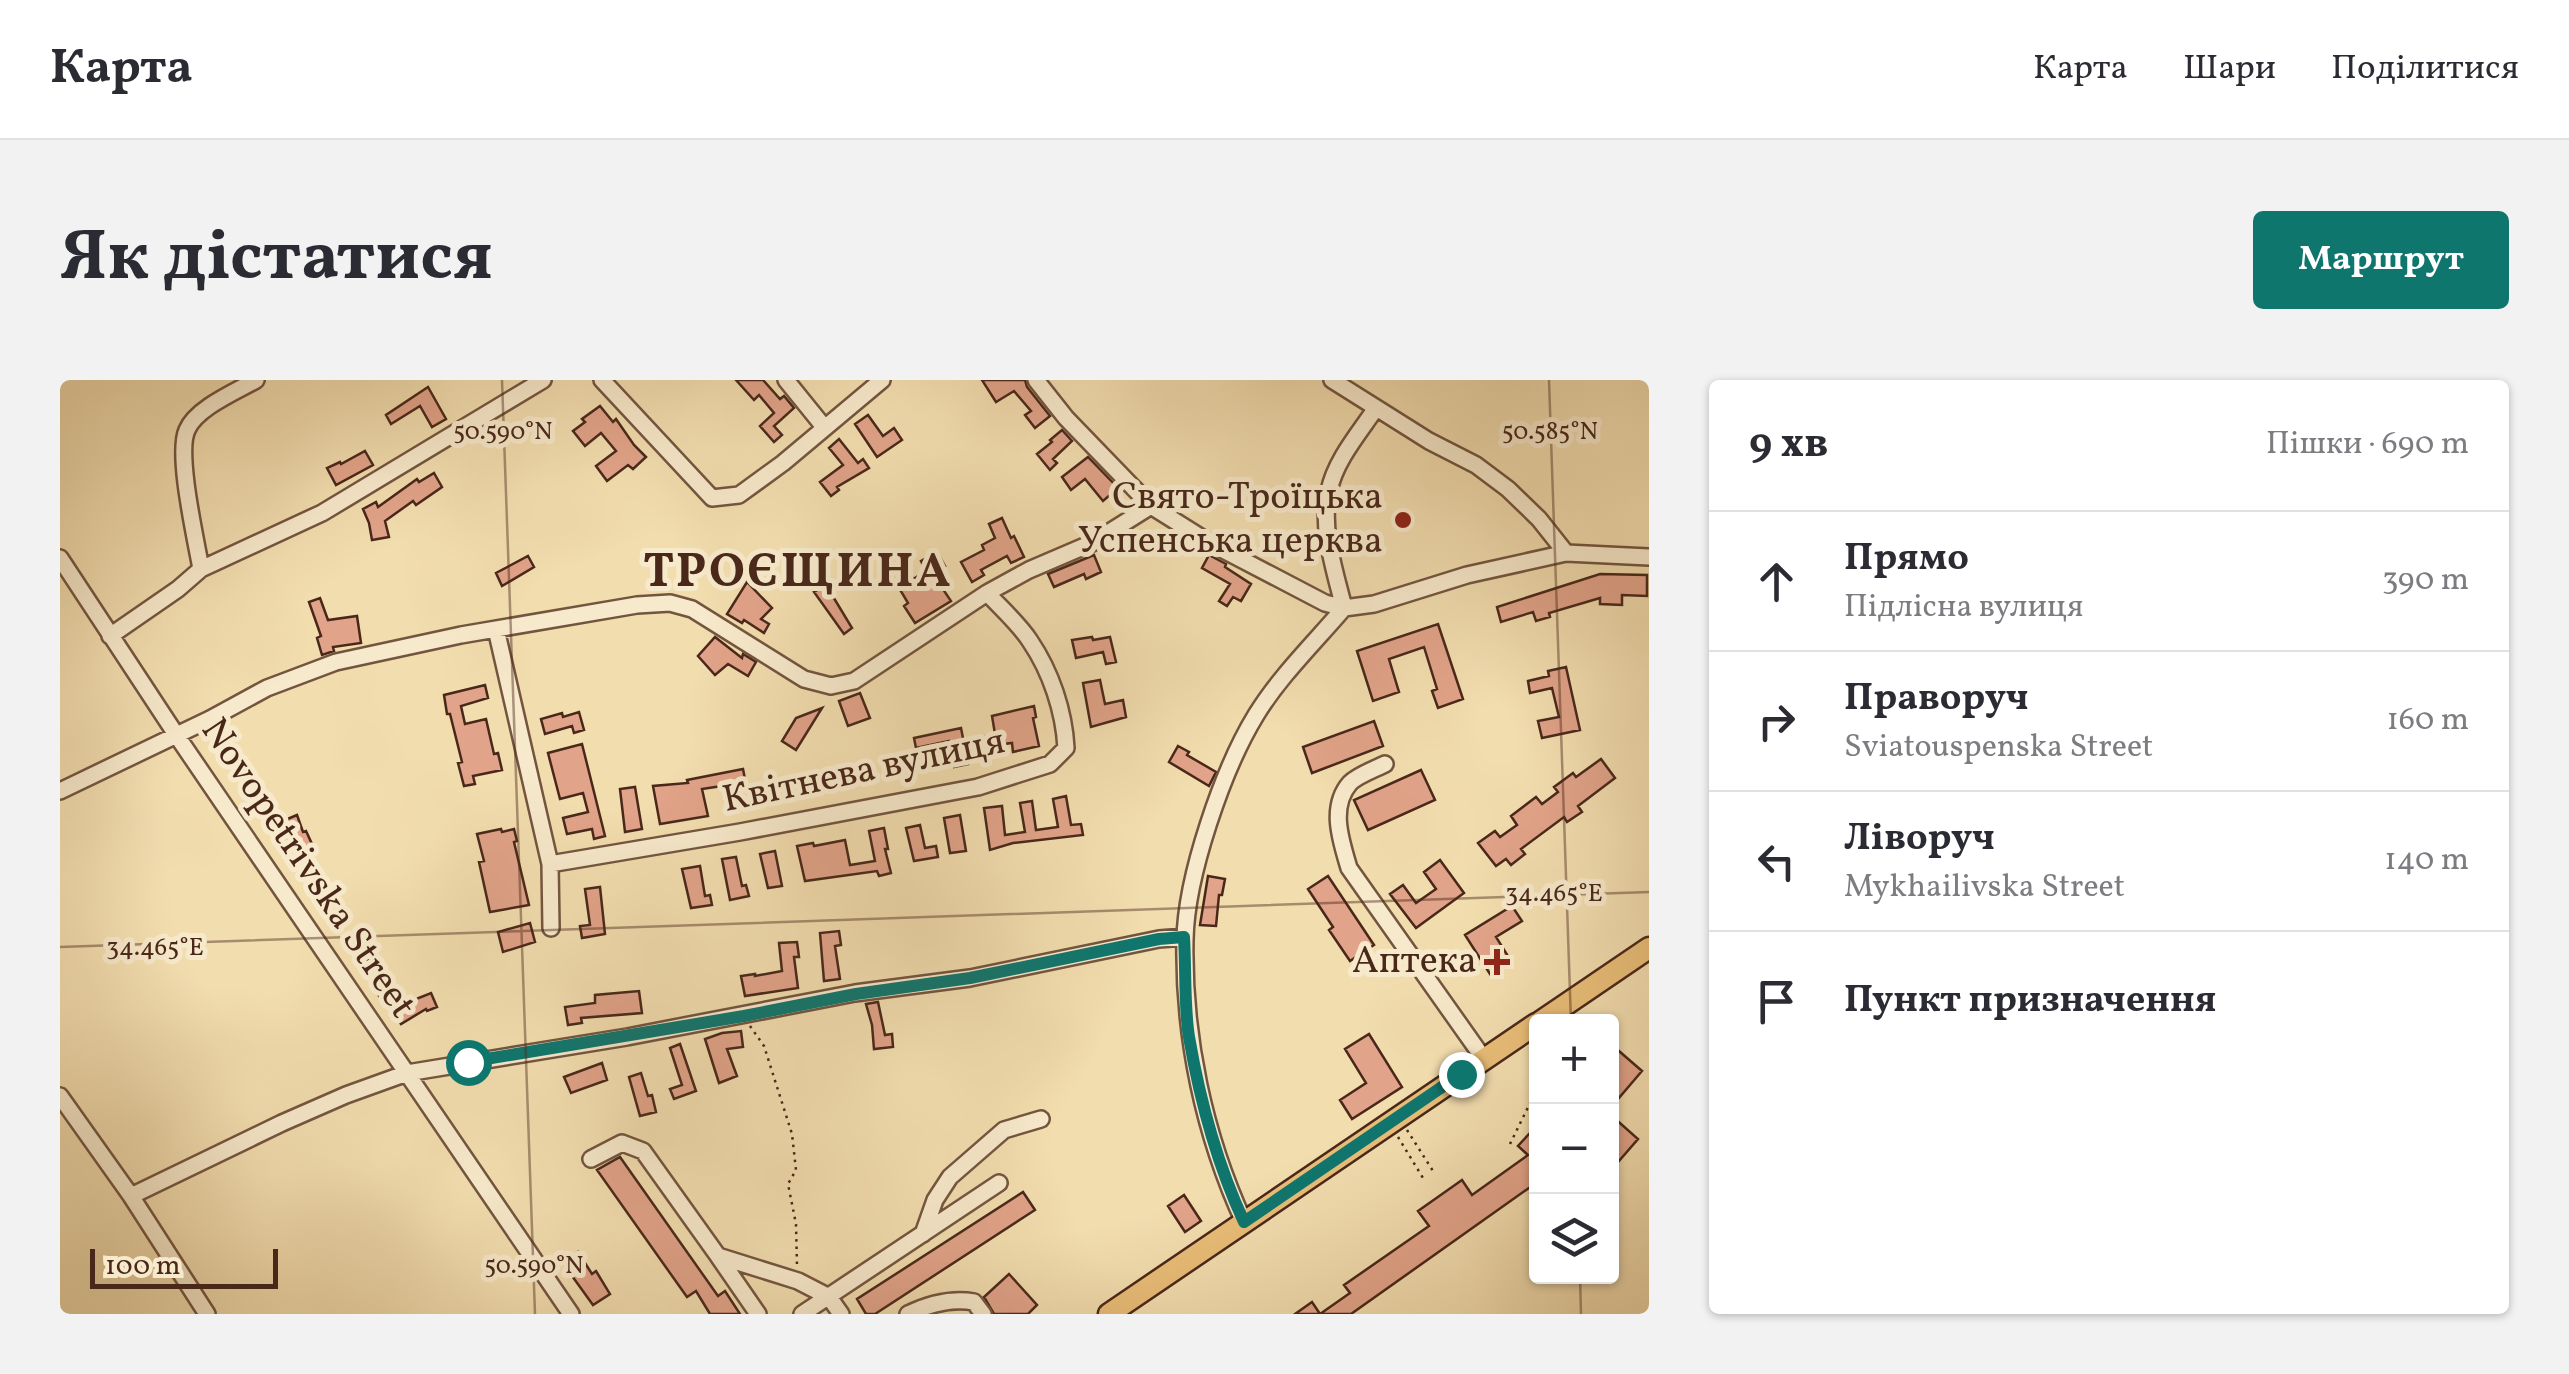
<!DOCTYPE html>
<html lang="uk">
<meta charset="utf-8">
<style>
:root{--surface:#fff;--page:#f2f2f3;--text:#2b2b33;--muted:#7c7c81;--line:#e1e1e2;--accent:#0f766e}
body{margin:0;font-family:Vollkorn,serif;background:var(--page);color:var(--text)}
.controls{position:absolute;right:30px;bottom:30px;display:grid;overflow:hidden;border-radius:10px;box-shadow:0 2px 8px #0004}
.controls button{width:90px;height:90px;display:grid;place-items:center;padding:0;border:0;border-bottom:2px solid var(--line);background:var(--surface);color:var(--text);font:50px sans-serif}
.scale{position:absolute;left:30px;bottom:25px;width:188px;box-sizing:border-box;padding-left:10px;border:5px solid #49281a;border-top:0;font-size:28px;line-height:35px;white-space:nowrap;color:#49281a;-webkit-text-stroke:8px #f7e9cb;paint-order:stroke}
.stop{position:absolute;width:30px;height:30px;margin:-22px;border:8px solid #0f766e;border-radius:50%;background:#fff}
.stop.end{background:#0f766e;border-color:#fff;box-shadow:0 2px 10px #0008}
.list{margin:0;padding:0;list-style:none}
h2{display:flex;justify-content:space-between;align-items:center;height:130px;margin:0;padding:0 40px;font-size:42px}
h2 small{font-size:32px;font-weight:400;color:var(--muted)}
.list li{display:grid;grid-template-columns:65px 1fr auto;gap:30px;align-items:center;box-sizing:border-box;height:140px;padding:0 40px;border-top:2px solid var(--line)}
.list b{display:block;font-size:38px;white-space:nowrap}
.list p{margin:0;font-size:32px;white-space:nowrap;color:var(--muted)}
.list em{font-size:32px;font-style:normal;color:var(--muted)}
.icon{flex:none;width:55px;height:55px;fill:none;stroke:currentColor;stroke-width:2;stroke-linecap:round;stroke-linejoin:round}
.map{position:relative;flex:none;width:1589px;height:934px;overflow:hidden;border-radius:10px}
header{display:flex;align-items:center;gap:60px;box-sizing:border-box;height:140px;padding:0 50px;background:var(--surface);border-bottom:2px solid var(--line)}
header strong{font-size:48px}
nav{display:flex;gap:55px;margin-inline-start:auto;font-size:35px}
.intro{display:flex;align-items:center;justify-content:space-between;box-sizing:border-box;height:240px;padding:0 60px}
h1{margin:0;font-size:70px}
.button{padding:25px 45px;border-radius:10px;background:var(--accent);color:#fff;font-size:35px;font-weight:700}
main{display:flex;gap:60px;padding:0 60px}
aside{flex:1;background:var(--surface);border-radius:10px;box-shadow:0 2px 8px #0004}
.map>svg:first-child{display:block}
</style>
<header>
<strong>Карта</strong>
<nav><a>Карта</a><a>Шари</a><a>Поділитися</a></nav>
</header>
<div class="intro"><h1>Як дістатися</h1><a class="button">Маршрут</a></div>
<main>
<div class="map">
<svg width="1589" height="934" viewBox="0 0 1589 934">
<rect width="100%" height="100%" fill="#f2ddaf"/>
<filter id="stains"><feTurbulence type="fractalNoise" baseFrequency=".002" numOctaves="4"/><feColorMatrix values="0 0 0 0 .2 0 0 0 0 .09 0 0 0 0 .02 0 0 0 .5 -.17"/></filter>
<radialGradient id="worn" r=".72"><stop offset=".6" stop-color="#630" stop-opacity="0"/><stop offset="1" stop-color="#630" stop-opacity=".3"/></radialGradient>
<path fill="#e1a389" stroke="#49281a" stroke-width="2.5" d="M676,0H703L720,19L724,16L734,28L714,46L722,55L714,62L700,46L714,33L699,15L694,20Z
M922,0H965L967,7L990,36L975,48L965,35L971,31L954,11L936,22Z
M368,7L386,39L372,47L360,26L331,44L326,35Z
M540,26L553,42L556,39L574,65L586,77L573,89L568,85L547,101L536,86L556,71L541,53L525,66L513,51L525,42L522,39Z
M808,35L823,56L834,48L842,60L817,77L795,44Z
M1002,50L1012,61L993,79L997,83L990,90L977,74L992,62L990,60Z
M779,59L798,83L803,79L809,88L777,107L779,110L771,116L760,102L783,85L769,68Z
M305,71L313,85L276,105L267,88L280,82L281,84Z
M1028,77L1058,108L1043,121L1025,99L1011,110L1002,97Z
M374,93L382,107L356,125L353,121L325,141L329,157L312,160L309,143L303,129L316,122L318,127L357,99L359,102Z
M942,138L951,158L954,156L964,177L951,183L947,176L921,190L924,195L912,202L901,182L924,170L922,165L935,158L929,144Z
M877,172L885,186L872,193L891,221L855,243L844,226L848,223L839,208L866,191L861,181Z
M1034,175L1041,192L1026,199L1024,194L994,207L988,194Z
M1149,175L1166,184L1165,187L1191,204L1181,221L1173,217L1167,226L1159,221L1170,204L1142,188Z
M468,176L474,187L442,206L436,193Z
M1540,194L1587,195V216L1562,215V225L1540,224V218L1489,233L1490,237L1476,241L1473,232L1441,242L1437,227Z
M687,202L712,228L701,239L709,244L704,253L684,240L682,243L667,234Z
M766,205L792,248L784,254L754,212Z
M260,218L268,240L297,236L301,263L273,267L274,271L262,275L257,258L261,256L249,222Z
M1378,244L1403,319L1378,328L1372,311L1377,309L1364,267L1329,279L1339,312L1313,321L1297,271Z
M655,257L682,278L683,274L696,282L688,296L668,284L655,295L638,276Z
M1032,257L1033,260L1050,257L1056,282L1046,284L1043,272L1016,278L1012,260Z
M1506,287L1520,350L1482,358L1478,341L1499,337L1492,308L1470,313L1468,301L1489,296L1488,291Z
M1040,300L1045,324L1063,320L1066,337L1031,347L1023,303Z
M425,305L428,318L401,326L405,344L426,339L434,374L438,373L442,390L413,396L415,404L404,406L398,383L402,382L390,334H387L384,315Z
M800,313L810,338L788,346L779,321Z
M974,326L976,337L973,338L979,366L953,372L952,363L928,366L926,356L935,354L932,336Z
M762,328L736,370L722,361L736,338Z
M519,332L524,350L514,353L512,346L485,354L481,339L502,333L503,337Z
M1314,341L1323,366L1252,393L1243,367Z
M901,348L908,384L894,387L889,361L856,368L854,358Z
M522,364L545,456L534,459L532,449L507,454L503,438L528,432L523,413L500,419L488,373Z
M1118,366L1129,372L1127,375L1156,392L1149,406L1109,382Z
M1541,379L1555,398L1518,426L1522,432L1507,442L1504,437L1461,469L1465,474L1451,485L1446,479L1436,486L1418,463L1435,451L1440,457L1457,445L1451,436L1476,417L1482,424L1498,412L1494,407L1513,393L1516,397Z
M683,389L685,399L676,401L681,429L667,432L662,406L642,409L648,436L600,444L593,406L628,403L627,400Z
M1361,390L1375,420L1308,450L1294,420Z
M575,407L582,449L565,452L560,409Z
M1006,416L1011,445L1021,444L1023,455L953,463L930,470L924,428L942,426L945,455L965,452L960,423L972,421L976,450L998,447L993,419Z
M237,435L243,452L246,451L252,464L241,469L240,465L222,475L216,464L224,459L218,443Z
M900,435L906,471L890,473L884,438Z
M860,445L865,468L876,466L878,477L854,481L846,448Z
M824,448L828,469H825L831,493L819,496L817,491L745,501L737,466L753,463L754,466L785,460L790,485L815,481L809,451Z
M441,449L442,452L454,449L457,461L454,462L469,525L430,532L419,482L424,481L417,454Z
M715,471L722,506L708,508L700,474Z
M676,477L682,506L686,505L689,516L670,520L662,479Z
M1380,480L1404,513L1356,548L1330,514L1343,505L1356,523L1376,509L1364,492Z
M640,486L645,516L650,515L652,525L631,528L622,489Z
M1148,496L1165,499L1162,515H1159L1156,546L1140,545Z
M1268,496L1314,565L1290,581L1269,550L1273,547L1248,509Z
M540,507L545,554L522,558L520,546L530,545L525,509Z
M1452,526L1462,541L1436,557L1451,581L1430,594L1405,555Z
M470,543L475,562L443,572L438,552Z
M779,551L781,565L775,566L780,599L764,601L760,553Z
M737,562L739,577H734L738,608L685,616L681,596L695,594V596L722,591L719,563Z
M311,567L315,576L332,613L319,616L312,590L306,592L302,582L309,579L306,569Z
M579,611L582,633L521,638L522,643L508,645L505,627L535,623V615Z
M371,613L377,627L367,631L366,629L341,644L334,634L348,629L346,623Z
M818,622L825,655L832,654L833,667L814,669L812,645L806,624Z
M681,651L683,667L667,669L677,696L659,703L645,659L662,653Z
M1309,654L1342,707L1292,739L1280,720L1306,703L1285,669Z
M620,664L636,711L614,719L610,709L622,705L610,668Z
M1552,665L1582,691L1552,726Z
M542,683L547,700L511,713L504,697Z
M581,693L588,716L592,715L596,732L580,736L569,697Z
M1552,736L1578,759L1552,789Z
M1469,754L1476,761V803L1291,934H1235L1252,922L1260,934L1290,913L1284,905L1369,846L1358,831L1402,800L1412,815L1468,775L1458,766Z
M560,777L658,916L665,911L680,934H650L636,911L627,917L537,790Z
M963,812L975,830L815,934H806L797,919Z
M1124,815L1141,841L1125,852L1108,826Z
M518,872L532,894L536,891L550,914L533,925L502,882Z
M949,894L977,925L968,934H934L924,917Z"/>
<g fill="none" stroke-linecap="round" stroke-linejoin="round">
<defs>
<path id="minor" d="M542,0L652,118L679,115L723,83L822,0
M726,0L764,47
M976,0L1006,38L1091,126L1150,163L1265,223L1284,228L1314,224L1407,195L1506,173L1589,177
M1272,0L1369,61L1416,85L1448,109L1479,139L1506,173
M0,178L117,356L511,934
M141,189L262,133L483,0
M1284,228C1275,191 1260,148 1269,111C1275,81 1299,53 1316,28
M436,249L490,484L491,548
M50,256L118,209L141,189C136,160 116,74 127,50C136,28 177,11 196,0
M1325,384C1315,389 1298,395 1290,403C1269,427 1281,461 1289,488L1424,679
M0,411L150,339L207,308L276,282L401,255L577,225L610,223L632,229L744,299L771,306L794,301L927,213L969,190L1032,163L1091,126
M490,484L680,452L918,407L990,384L1006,368C1004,331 991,292 970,261C959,244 941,228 927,213
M0,716L71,816L147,934
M531,779L562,763L583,771L658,876L738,901L769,917L781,934
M71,816L222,743L286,715L347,693L567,657L795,613L910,598L1099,559L1125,557
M1184,842C1144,755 1123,656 1125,560C1126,496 1163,389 1196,335C1220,296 1254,263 1284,228
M863,854L875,820L890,797L944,750L981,739
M658,876L698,934
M742,934L939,803
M848,934C869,924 891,918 914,922L923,934"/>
<path id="major" d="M1480,642L1589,568
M1049,934L1476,644"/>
</defs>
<use href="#minor" stroke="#73553f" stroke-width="20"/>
<use href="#major" stroke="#49281a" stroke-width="25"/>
<path stroke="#49281a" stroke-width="2.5" stroke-dasharray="2.5 5" stroke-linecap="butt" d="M690,646L704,666L732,754L736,790L728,804L736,844L737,886
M1347,750L1373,791
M1338,757L1363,798
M1450,764L1476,711"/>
<use href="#minor" stroke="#f7e9cb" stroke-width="15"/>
<use href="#major" stroke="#e9be78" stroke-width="20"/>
</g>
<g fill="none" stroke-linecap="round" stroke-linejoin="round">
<path stroke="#0f766e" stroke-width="12" d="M408,682L684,636L796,614L910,598L1099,559L1124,557C1126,590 1124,625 1129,657C1140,721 1157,784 1184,842L1401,694"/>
</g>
<path fill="none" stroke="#49281a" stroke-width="2.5" stroke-opacity="0.45" d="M442,0L475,934M1489,0L1511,642M0,567L1589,512M1520,896L1521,934"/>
<g fill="#8f2418" stroke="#f7e9cb" stroke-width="4">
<circle cx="1343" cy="140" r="10"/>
<path d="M1432 567h10v10h10v10h-10v10h-10v-10h-10v-10h10z"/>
</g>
<g text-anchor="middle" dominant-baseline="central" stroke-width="10" stroke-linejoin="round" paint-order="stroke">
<g font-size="38" fill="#49281a" stroke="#f7e9cb" text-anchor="end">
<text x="1323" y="118">Свято-Троїцька<tspan x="1323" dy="44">Успенська церква</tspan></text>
<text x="1417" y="582">Аптека</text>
</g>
<g font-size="38" fill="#49281a" stroke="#f7e9cb">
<text transform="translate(804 392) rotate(-12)">Квітнева вулиця</text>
<text transform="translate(247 489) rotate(56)">Novopetrivska Street</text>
</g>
<g font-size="48" font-weight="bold" letter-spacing="2.5" fill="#49281a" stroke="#f7e9cb">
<text x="738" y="193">ТРОЄЩИНА</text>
</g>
</g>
<g font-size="25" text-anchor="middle" fill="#49281a" stroke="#f7e9cb" stroke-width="10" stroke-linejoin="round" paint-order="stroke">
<text x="443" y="59">50.590°N</text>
<text x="1490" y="59">50.585°N</text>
<text x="1494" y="521">34.465°E</text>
<text x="95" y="575">34.465°E</text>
<text x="474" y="893">50.590°N</text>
</g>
<rect width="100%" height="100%" filter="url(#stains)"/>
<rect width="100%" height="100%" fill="url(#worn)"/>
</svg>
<div class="controls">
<button>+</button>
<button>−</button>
<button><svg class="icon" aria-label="layers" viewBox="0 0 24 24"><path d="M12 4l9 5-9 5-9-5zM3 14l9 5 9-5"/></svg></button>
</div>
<div class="scale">100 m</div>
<div class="stop" style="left:408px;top:682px"></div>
<div class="stop end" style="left:1401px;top:694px"></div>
</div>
<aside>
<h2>9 хв<small>Пішки · 690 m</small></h2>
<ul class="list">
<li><svg class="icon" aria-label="ahead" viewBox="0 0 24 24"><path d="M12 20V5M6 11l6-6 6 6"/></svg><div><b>Прямо</b><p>Підлісна вулиця</p></div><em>390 m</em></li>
<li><svg class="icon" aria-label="right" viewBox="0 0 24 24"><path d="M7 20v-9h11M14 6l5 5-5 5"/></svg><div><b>Праворуч</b><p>Sviatouspenska Street</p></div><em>160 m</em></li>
<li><svg class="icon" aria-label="left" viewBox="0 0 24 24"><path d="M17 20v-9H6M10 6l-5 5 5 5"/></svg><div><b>Ліворуч</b><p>Mykhailivska Street</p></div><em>140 m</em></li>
<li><svg class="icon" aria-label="arrive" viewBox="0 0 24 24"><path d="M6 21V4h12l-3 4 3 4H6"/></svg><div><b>Пункт призначення</b></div></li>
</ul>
</aside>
</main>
